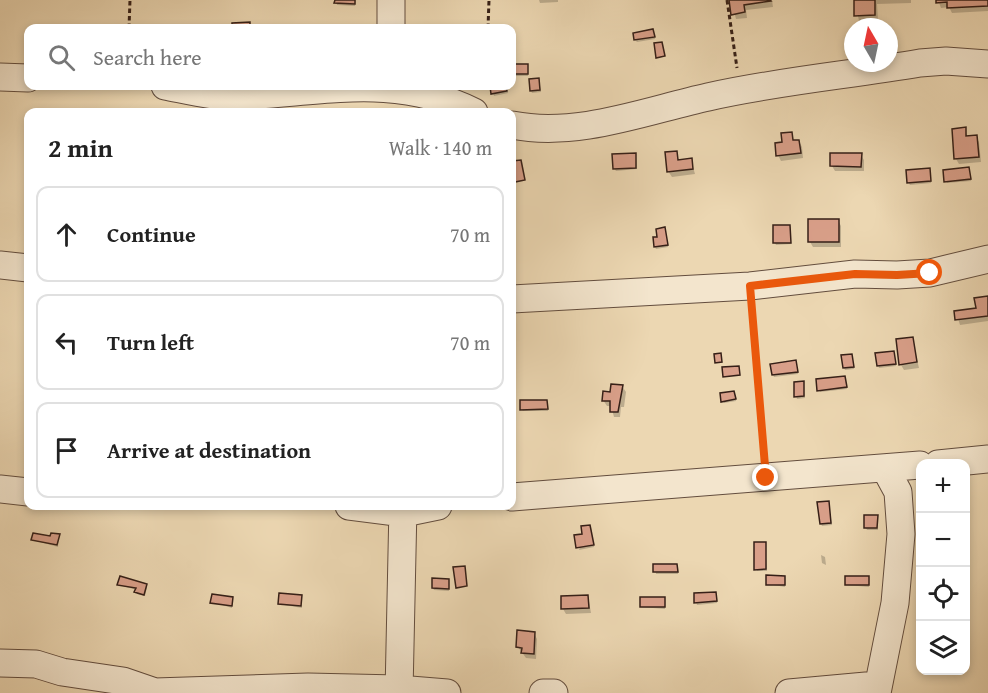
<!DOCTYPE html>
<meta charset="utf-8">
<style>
:root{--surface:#fff;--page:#f6f6f6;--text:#222;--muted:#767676;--line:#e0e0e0}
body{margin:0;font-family:"Gentium Book Plus",serif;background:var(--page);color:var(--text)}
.controls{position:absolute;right:18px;bottom:18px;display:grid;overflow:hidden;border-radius:12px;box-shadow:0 3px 9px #0003}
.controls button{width:54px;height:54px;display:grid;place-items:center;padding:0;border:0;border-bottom:2px solid var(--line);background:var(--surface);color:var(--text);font:30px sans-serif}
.compass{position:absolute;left:844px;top:18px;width:54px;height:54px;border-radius:50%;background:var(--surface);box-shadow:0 3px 9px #0003;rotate:351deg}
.stop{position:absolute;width:18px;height:18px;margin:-14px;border:4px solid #ea580c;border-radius:50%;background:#fff}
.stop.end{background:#ea580c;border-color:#fff;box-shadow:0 2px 6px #0008}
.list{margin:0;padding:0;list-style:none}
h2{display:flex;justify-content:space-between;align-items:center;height:78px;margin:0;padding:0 24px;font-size:26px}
h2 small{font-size:20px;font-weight:400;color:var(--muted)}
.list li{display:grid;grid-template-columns:39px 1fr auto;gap:18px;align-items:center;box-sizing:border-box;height:96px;margin:0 12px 12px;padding:0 12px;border:2px solid var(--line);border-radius:12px}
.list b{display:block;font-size:22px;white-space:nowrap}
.list em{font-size:20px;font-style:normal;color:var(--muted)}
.icon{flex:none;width:33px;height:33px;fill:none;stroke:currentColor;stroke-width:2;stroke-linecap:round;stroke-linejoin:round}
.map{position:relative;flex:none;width:988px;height:693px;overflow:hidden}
.search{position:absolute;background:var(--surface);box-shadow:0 3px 9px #0003;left:24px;top:24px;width:492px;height:66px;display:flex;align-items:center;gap:15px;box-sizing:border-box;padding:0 21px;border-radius:12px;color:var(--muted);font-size:22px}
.panel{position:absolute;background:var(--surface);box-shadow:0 3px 9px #0003;left:24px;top:108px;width:492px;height:402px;border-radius:12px}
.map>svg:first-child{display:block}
</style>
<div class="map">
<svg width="988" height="693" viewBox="0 0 988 693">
<rect width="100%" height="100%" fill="#ecd7b2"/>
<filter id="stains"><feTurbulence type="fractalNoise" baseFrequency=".00333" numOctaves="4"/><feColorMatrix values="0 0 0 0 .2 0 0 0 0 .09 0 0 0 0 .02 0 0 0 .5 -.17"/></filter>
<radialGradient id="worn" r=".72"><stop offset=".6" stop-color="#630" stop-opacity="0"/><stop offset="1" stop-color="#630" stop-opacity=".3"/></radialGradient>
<path fill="#0003" d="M336,0H356L355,6L337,5Z
M539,0H558V2L540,3Z
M731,0H772L773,7L746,10L747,18L736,19Z
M855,0H911V3L877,4L878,20L859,21Z
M938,0H988V11L952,13L949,7L941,8Z
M654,33L655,39L637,42L635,40L634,34Z
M512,65H527L528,76H512Z
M539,80L541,92L532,93L531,91Z
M491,86H506L508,93L494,96Z
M965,129L968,138L976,137L979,142L981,162L959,164L956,159Z
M791,134L794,142L799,141L802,147L803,158L781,161L778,155Z
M676,152L679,161L691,160L695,174L672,177L668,171Z
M861,155L864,160V171H835L832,166Z
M636,157L637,169L616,171L614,168Z
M969,168L971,181L947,183L946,181Z
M929,170L931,183L910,185L908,182Z
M838,220L841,226V247H813L810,242Z
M790,226L791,244L776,245L775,243Z
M665,231L668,247L656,249L655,247Z
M988,297V321L960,325L956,312L977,309Z
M912,338L919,368L904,370L901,365Z
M893,352L896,366L879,368L878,365Z
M852,356L854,369L845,370L844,368Z
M796,362L798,374L774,377L773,375Z
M845,377L847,389L820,392L819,390Z
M803,383L805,398L797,399L796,396Z
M622,386L626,392L624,407H621L620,417H614L611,406H607L603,400Z
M735,395L736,401L724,403L723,401Z
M546,401L548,411H523L521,409Z
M829,505L832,525L822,526L821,524Z
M877,516L878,530H867L866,528Z
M591,528L594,547L579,550L584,535Z
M59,535L58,547L33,540L51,538Z
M765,544L767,571H757L756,569Z
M821,555L825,557L826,565L822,563Z
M655,566H677L678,574H656Z
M784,577L785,587L768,584Z
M868,578L869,587L847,585Z
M448,580L449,591L434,590L433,588Z
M119,585H146L147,587L145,596L137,594V590Z
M716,593L717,603L697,605L696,602Z
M301,596L302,608L279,604Z
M588,596L591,613L566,614L563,609Z
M232,598V608L212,602Z
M664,599L665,609L641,607Z
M534,633L537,639L536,659L526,658L518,647Z
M931,670H941V673L932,672Z"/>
<path fill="#d99f89" stroke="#351f17" stroke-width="1.5" d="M335,0H355V4L334,3Z
M729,0H770L771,1L744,5L745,12L731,15Z
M854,0H875V15L854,16Z
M936,0H988V6L947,8V2L936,3Z
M250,22V28H232V23Z
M653,29L655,37L634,40L633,33Z
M662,42L665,56L656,58L654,43Z
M512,64H528V74H512Z
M539,78L540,90L530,91L529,79Z
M490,86H506L507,91L491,94Z
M966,127V136L977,135L979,157L954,159L952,129Z
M792,132L793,140H799L801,153L776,156L775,143L782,142L781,133Z
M677,151L678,160L692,158L693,169L667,172L665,152Z
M636,153V168L613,169L612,154Z
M830,153H862L861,167L830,166Z
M521,160L525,180L515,182L512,161Z
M969,167L971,179L944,182L943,170Z
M930,168L931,181L907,183L906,170Z
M808,219H839V242H808Z
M773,225H790L791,243H773Z
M665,227L668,245L654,247L653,237H657L656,229Z
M988,296V316L955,320L954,311L976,308L974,298Z
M913,337L917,362L899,365L896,339Z
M894,351L896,364L877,366L875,353Z
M721,353L722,362L715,363L714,354Z
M852,354L854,367L843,368L841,355Z
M796,360L798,372L772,375L770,364Z
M739,366L740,375L723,377L722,367Z
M845,376L847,387L817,391L816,379Z
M804,381V396L794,397V382Z
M611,384L623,385L618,412H610V401H602L603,391L610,392Z
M734,391L736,399L721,402L720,393Z
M520,400H547L548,409L520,410Z
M829,501L831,523L820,524L817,502Z
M864,515H878L877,528H864Z
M590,525L594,545L576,548L574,535L582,534L581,526Z
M33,533L50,536L51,533L60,534L57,545L31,540Z
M754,542H766V569L754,570Z
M653,564H677L678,572H653Z
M465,566L467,586L456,588L453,567Z
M766,575L785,576V585H766Z
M120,576L147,584L144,595L134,592L136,588L117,585Z
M845,576H869V585H845Z
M432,578L449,579V589L432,588Z
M716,592L717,601L694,603V593Z
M279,593L302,595L301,606L278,604Z
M212,594L233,597L232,606L210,603Z
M588,595L589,608L561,609V596Z
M640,597H665V607H640Z
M517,630L535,632L534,654L521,653L522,648L516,647Z"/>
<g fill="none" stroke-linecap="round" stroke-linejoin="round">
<defs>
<path id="minor" d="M391,28V0
M0,77L28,78
M165,86C191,91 217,98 243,96C325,92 396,73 474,112
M512,125C577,138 645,111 708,97C778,81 850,75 920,63L946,61L988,64
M0,265L28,268
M512,299L750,286L855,274L897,275L930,273L988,259
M938,464L988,459
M0,489L28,492
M512,497L920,465
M349,506L404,513L438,506
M0,663L36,664L62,672L123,681L155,692L308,687L398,689L447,693
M399,693L403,506
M543,693H554
M789,693L877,685
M877,693L895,603L901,534L898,492L885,468"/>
</defs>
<use href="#minor" stroke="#634d3e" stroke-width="29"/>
<path stroke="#351f17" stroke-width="3" stroke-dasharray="4.5 3" stroke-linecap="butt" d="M727,0L737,68
M129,28L130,0
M488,28L489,0
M752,308L764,457"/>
<use href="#minor" stroke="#f3e5cd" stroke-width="27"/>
</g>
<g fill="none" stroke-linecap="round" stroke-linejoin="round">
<path stroke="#ea580c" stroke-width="8" d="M766,478L750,286L855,274L897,275L930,273"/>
</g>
<rect width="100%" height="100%" filter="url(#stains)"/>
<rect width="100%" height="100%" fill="url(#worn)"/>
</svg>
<div class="controls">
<button>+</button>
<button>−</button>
<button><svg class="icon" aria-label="locate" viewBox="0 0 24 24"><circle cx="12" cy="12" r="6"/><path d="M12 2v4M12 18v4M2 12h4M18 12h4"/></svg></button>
<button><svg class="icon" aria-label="layers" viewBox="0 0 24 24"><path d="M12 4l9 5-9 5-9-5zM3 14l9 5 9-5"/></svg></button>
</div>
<svg class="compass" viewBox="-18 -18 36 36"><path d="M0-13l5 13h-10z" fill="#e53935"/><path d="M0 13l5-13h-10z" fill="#767676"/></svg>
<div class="stop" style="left:930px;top:273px"></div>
<div class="stop end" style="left:766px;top:478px"></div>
<div class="search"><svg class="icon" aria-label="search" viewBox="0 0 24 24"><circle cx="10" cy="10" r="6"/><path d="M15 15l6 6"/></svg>Search here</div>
<section class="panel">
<h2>2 min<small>Walk · 140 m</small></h2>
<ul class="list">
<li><svg class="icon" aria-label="ahead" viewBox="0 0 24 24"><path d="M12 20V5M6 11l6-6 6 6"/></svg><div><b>Continue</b></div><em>70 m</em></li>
<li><svg class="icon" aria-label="left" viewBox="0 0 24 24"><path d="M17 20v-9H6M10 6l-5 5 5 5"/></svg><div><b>Turn left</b></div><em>70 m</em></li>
<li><svg class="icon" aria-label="arrive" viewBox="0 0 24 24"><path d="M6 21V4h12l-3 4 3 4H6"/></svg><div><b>Arrive at destination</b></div></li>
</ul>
</section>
</div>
